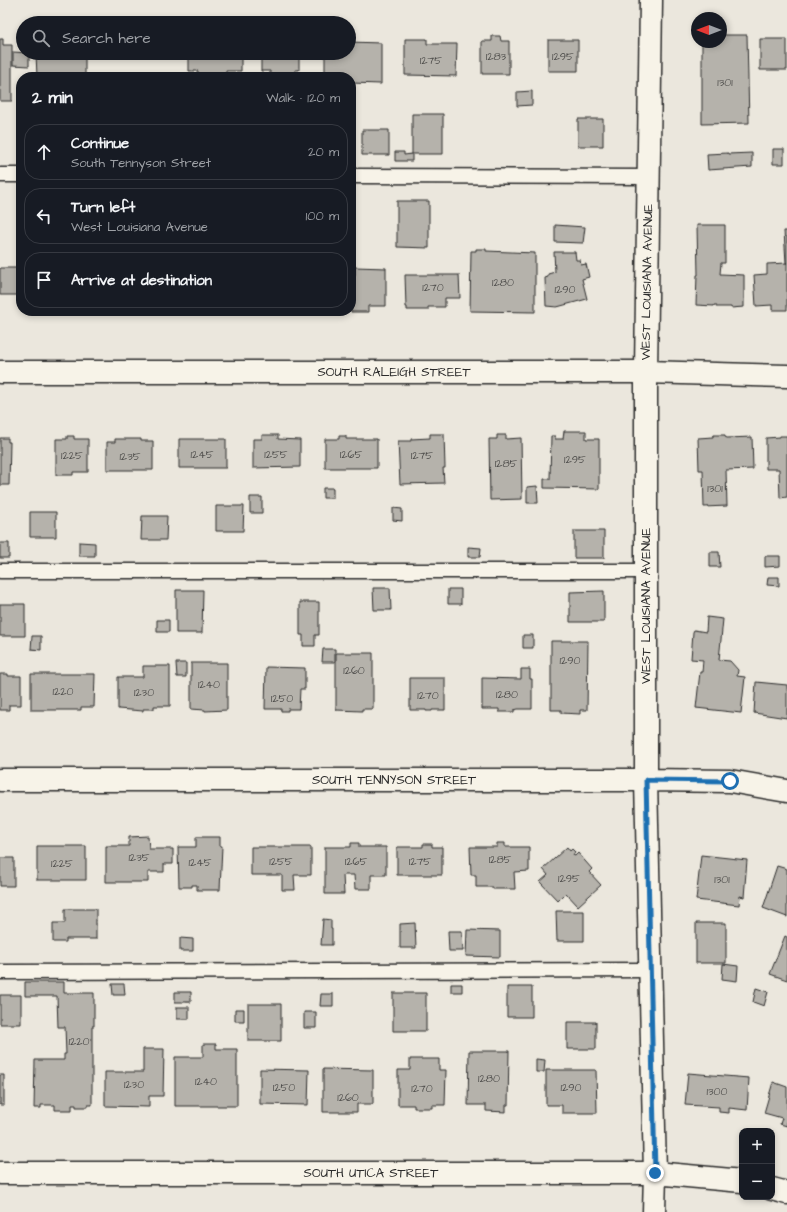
<!DOCTYPE html>
<meta charset="utf-8">
<style>
:root{--surface:#171b24;--page:#242831;--text:#f1f3f6;--muted:#9ea1a6;--line:#363941}
body{margin:0;font-family:"Architects Daughter",sans-serif;background:var(--page);color:var(--text)}
.controls{position:absolute;right:12px;bottom:12px;display:grid;overflow:hidden;border-radius:8px;box-shadow:0 2px 6px #0003}
.controls button{width:36px;height:36px;display:grid;place-items:center;padding:0;border:0;border-bottom:1px solid var(--line);background:var(--surface);color:var(--text);font:20px sans-serif}
.compass{position:absolute;left:691px;top:12px;width:36px;height:36px;border-radius:50%;background:var(--surface);box-shadow:0 2px 6px #0003;rotate:270deg}
.stop{position:absolute;width:12px;height:12px;margin:-9px;border:3px solid #1f6fb2;border-radius:50%;background:#fff}
.stop.end{background:#1f6fb2;border-color:#fff;box-shadow:0 1px 4px #0008}
.list{margin:0;padding:0;list-style:none}
h2{display:flex;justify-content:space-between;align-items:center;height:52px;margin:0;padding:0 16px;font-size:17px}
h2 small{font-size:13px;font-weight:400;color:var(--muted)}
.list li{display:grid;grid-template-columns:26px 1fr auto;gap:12px;align-items:center;box-sizing:border-box;height:56px;margin:0 8px 8px;padding:0 8px;border:1px solid var(--line);border-radius:16px}
.list b{display:block;font-size:15px;white-space:nowrap}
.list p{margin:0;font-size:13px;white-space:nowrap;color:var(--muted)}
.list em{font-size:13px;font-style:normal;color:var(--muted)}
.icon{flex:none;width:22px;height:22px;fill:none;stroke:currentColor;stroke-width:2;stroke-linecap:round;stroke-linejoin:round}
.map{position:relative;flex:none;width:787px;height:1212px;overflow:hidden}
.search{position:absolute;background:var(--surface);box-shadow:0 2px 6px #0003;left:16px;top:16px;width:340px;height:44px;display:flex;align-items:center;gap:10px;box-sizing:border-box;padding:0 14px;border-radius:22px;color:var(--muted);font-size:15px}
.panel{position:absolute;background:var(--surface);box-shadow:0 2px 6px #0003;left:16px;top:72px;width:340px;height:244px;border-radius:16px}
.map>svg:first-child{display:block}
</style>
<div class="map">
<svg width="787" height="1212" viewBox="0 0 787 1212">
<rect width="100%" height="100%" fill="#ebe7dd"/>
<filter id="ink" filterUnits="userSpaceOnUse"><feTurbulence type="fractalNoise" baseFrequency=".025" numOctaves="2"/><feDisplacementMap in="SourceGraphic" scale="8" xChannelSelector="R" yChannelSelector="G"/><feConvolveMatrix kernelMatrix="1 2 1 2 8 2 1 2 1" color-interpolation-filters="sRGB"/></filter>
<g filter="url(#ink)">
<path fill="#b5b2ab" stroke="#2b2b2b" d="M721,35H747L749,123L702,124V42H721Z
M492,36H500L501,41H509V74H482V41H492Z
M0,39H3V45H12V101H0Z
M405,39H427V44H457L456,76L405,75Z
M760,39H787V70H760Z
M548,40H578V71H548Z
M349,42L381,43V84L351,83V77H325V53H349Z
M13,52L29,53V66L13,65Z
M36,53H85V77H37Z
M189,53H241V71H226V77H198V71H189Z
M261,53H299V70H295V77H270V71H261Z
M532,91V105L517,106V92Z
M412,114H443V154H412Z
M578,119H603V146H578Z
M362,130H389V155H362Z
M773,149H784V164H773Z
M395,152H404V155L412,154V161H395Z
M728,153V154L752,153V167L708,170L707,154Z
M397,201H429V248L397,247Z
M555,225L585,227L583,243L555,242Z
M697,225H725V263H721L720,274L744,275V307L731,308V307H716V305H714V306L696,305L697,275H698Z
M784,231H787V263H786Z
M476,249H486V251L535,253V312L470,311L471,251H476Z
M554,252H575L576,260H580L581,265L586,264L589,277L582,279L587,299L557,307L546,306L545,278L548,277V274L555,272Z
M787,263V310H772V305L756,306L754,275L767,274V264Z
M355,267L386,268V306H368V312H351V276H355Z
M1,268H20V295H0V269Z
M405,275H459L460,298H445V307H428V310H407V307H406Z
M202,311H221V314H202Z
M564,431H586V439H599V489L544,488V479H550L551,436H555V439H563Z
M430,434H444L445,468H443L444,483L400,484L398,441H411V439L430,438Z
M262,435H278V439L300,440V467L253,468V439H262Z
M497,435H506V439L521,438L522,499L490,500L489,439H497Z
M713,435H725V437L727,438L752,437L753,469L726,470L727,506L704,507L703,470H699L698,438L713,437Z
M67,436H74V439H88V472H73V475H56V439H67Z
M339,436H346V439H377V468H325V439H339Z
M780,436H787V497L780,498L779,469H766V438L780,437Z
M0,438H8V442H10L9,485H0Z
M115,439H141V441H153V470H107V442H115Z
M179,439H226V468H179Z
M537,486L538,503H527V487Z
M323,488H333V498H323Z
M250,497H262V513H250Z
M216,506H244L243,531H216Z
M393,508L402,509V521L393,520Z
M30,512H56V537H30Z
M142,516H167L166,540H141Z
M574,531H604V558H574Z
M79,542L95,543V556H79Z
M0,543H9V558H0Z
M468,547L481,548L480,557H468Z
M710,552H719L720,567H710Z
M765,556H780V566L765,567Z
M768,577H779V586L767,585Z
M373,588H390L391,610H374Z
M448,589H461V604H448Z
M176,590H203L202,633H176Z
M604,591V622H570V592Z
M300,602H319V635H315V646H303V635H300Z
M0,604H25V636H0Z
M707,617L723,619L719,660L730,661L738,670L737,676L745,677L741,713L696,708L700,672H702L703,660L691,659L693,632L694,630L706,632Z
M157,620H169V632H157Z
M523,635H533V648H523Z
M32,636H41V650L31,649Z
M551,641H588L587,710H580V714L561,713V710H551Z
M323,649H335V662H322Z
M336,653H373V709H362V711L336,710Z
M176,663H186V677H177Z
M191,663H227V710L205,711V710L191,709Z
M143,666H170V706H154V709H143V711L118,709V677H143Z
M266,667L305,668V689H300L299,709H288V711H281V709H265Z
M521,669H530V679H532V709H518L514,710V712H499V709H482V678L521,679Z
M0,674H8V676H21V705H9V710H0Z
M31,674H95L94,707H81V710H31Z
M410,678H445V710H432V711H426V710H410Z
M756,682L787,685V718L754,713Z
M148,836L149,849H173V864H164V872H148V882H106V846H129V837Z
M196,837H220V846H222L220,890H197V885H192V887H179L178,847H196Z
M351,843H359V847H386V875H371V889H355L354,875H343L344,894H325V847H351Z
M497,843H505V847H529V871L514,872L515,889H493V887H476V875H471L470,847H497Z
M423,844H432V847H442V875H397V847H423Z
M37,846H86V880H37Z
M251,847H311V875H294L295,890H282V875H251Z
M567,847L570,851L572,849L575,852L573,855L575,856L578,853L592,869L589,872L601,885L578,906L566,893L558,901L540,882L548,875L543,869Z
M701,855L747,860L744,897L740,896L739,905L696,900Z
M0,858H14V886H0Z
M777,866L787,869V917L763,908Z
M65,909H96V939H66V942H53V923H65Z
M556,911H584V941H557Z
M323,919L331,920V929H332V945H321Z
M415,923L416,948H400V924Z
M696,923H726V963H696Z
M467,930L500,931V957L466,956Z
M448,931H462L463,951H449Z
M785,936L787,937V980L770,974Z
M180,938L193,939V951H180Z
M723,964L738,966L737,981L722,979Z
M25,982H64V993H94V1026H92V1105H88V1107H76V1105H72V1110H55V1105H41V1108H34L35,1060H64V1054H66L65,1027H58L57,996H25Z
M112,984H124L125,995H113Z
M451,984H462V992H451Z
M507,987H532V1017H507Z
M756,988L768,992L764,1006L753,1002Z
M175,992H191V1002H175Z
M393,993H426V1031H393Z
M321,994H333V1006H320Z
M0,995H21V1024H0Z
M248,1004H281V1041H248Z
M177,1007H189V1019H177Z
M235,1009H244V1021H235Z
M304,1012H316V1028H304Z
M567,1022H596V1049H567Z
M203,1044H216V1049H237V1106H175V1057H203Z
M143,1049H164L163,1096H149V1107L105,1106V1072H143Z
M469,1051H509L508,1105H506V1112L486,1111V1105H468Z
M410,1059H439V1070H446L445,1105H432V1108H414V1105H398V1070H410Z
M536,1059L545,1060L544,1072H536Z
M260,1069L309,1070L308,1105L260,1104Z
M323,1069L373,1070V1104H357V1112H323Z
M546,1070H596L597,1113H562V1105H546Z
M688,1073L749,1078L747,1110L729,1108V1113L719,1112V1107L685,1105Z
M0,1075H4V1105H0Z
M773,1082L787,1087V1126L780,1124L782,1118L764,1113Z"/>
<g fill="none" stroke-linecap="round" stroke-linejoin="round">
<defs>
<path id="lane" d="M0,175H21
M351,176L649,177
M0,571H646
M0,972L650,970"/>
<path id="street" d="M0,372H646L787,376
M0,1173H655L742,1181
M772,1189L787,1193"/>
<path id="secondary" d="M651,0L646,372V780L655,1173L654,1212
M0,780H646L730,781L787,791"/>
</defs>
<use href="#lane" stroke="#2b2b2b" stroke-width="17"/>
<use href="#street" stroke="#2b2b2b" stroke-width="25"/>
<use href="#secondary" stroke="#2b2b2b" stroke-width="25"/>
<use href="#lane" stroke="#f7f3e8" stroke-width="14"/>
<use href="#street" stroke="#f7f3e8" stroke-width="22"/>
<use href="#secondary" stroke="#f7f3e8" stroke-width="22"/>
</g>
</g>
<g fill="none" stroke-linecap="round" stroke-linejoin="round" filter="url(#ink)">
<path stroke="#1f6fb2" stroke-width="5" d="M655,1173L646,780L730,781"/>
</g>
<g text-anchor="middle" dominant-baseline="central" stroke-width="3" stroke-linejoin="round" paint-order="stroke">
<g font-size="11" fill="#4e4d4b">
<text x="496" y="56">1283</text>
<text x="563" y="56">1295</text>
<text x="431" y="60">1275</text>
<text x="725" y="82">1301</text>
<text x="503" y="282">1280</text>
<text x="433" y="287">1270</text>
<text x="565" y="289">1290</text>
<text x="202" y="454">1245</text>
<text x="276" y="454">1255</text>
<text x="351" y="454">1265</text>
<text x="72" y="455">1225</text>
<text x="422" y="455">1275</text>
<text x="130" y="456">1235</text>
<text x="575" y="459">1295</text>
<text x="506" y="463">1285</text>
<text x="715" y="488">1301</text>
<text x="570" y="660">1290</text>
<text x="354" y="670">1260</text>
<text x="209" y="684">1240</text>
<text x="63" y="691">1220</text>
<text x="144" y="692">1230</text>
<text x="507" y="694">1280</text>
<text x="428" y="695">1270</text>
<text x="282" y="698">1250</text>
<text x="139" y="857">1235</text>
<text x="500" y="859">1285</text>
<text x="281" y="861">1255</text>
<text x="356" y="861">1265</text>
<text x="420" y="861">1275</text>
<text x="200" y="862">1245</text>
<text x="62" y="863">1225</text>
<text x="569" y="878">1295</text>
<text x="722" y="879">1301</text>
<text x="79" y="1041">1220</text>
<text x="489" y="1078">1280</text>
<text x="206" y="1081">1240</text>
<text x="134" y="1084">1230</text>
<text x="284" y="1087">1250</text>
<text x="571" y="1087">1290</text>
<text x="422" y="1088">1270</text>
<text x="717" y="1091">1300</text>
<text x="348" y="1097">1260</text>
</g>
<g font-size="13" fill="#2b2b2b" stroke="#f7f3e8">
<text transform="translate(647 282) rotate(-89)">WEST LOUISIANA AVENUE</text>
<text x="394" y="372">SOUTH RALEIGH STREET</text>
<text transform="translate(646 606) rotate(-90)">WEST LOUISIANA AVENUE</text>
<text x="394" y="780">SOUTH TENNYSON STREET</text>
<text x="371" y="1173">SOUTH UTICA STREET</text>
</g>
</g>
</svg>
<div class="controls">
<button>+</button>
<button>−</button>
</div>
<svg class="compass" viewBox="-18 -18 36 36"><path d="M0-13l5 13h-10z" fill="#e53935"/><path d="M0 13l5-13h-10z" fill="#9ea1a6"/></svg>
<div class="stop" style="left:730px;top:781px"></div>
<div class="stop end" style="left:655px;top:1173px"></div>
<div class="search"><svg class="icon" aria-label="search" viewBox="0 0 24 24"><circle cx="10" cy="10" r="6"/><path d="M15 15l6 6"/></svg>Search here</div>
<section class="panel">
<h2>2 min<small>Walk · 120 m</small></h2>
<ul class="list">
<li><svg class="icon" aria-label="ahead" viewBox="0 0 24 24"><path d="M12 20V5M6 11l6-6 6 6"/></svg><div><b>Continue</b><p>South Tennyson Street</p></div><em>20 m</em></li>
<li><svg class="icon" aria-label="left" viewBox="0 0 24 24"><path d="M17 20v-9H6M10 6l-5 5 5 5"/></svg><div><b>Turn left</b><p>West Louisiana Avenue</p></div><em>100 m</em></li>
<li><svg class="icon" aria-label="arrive" viewBox="0 0 24 24"><path d="M6 21V4h12l-3 4 3 4H6"/></svg><div><b>Arrive at destination</b></div></li>
</ul>
</section>
</div>
